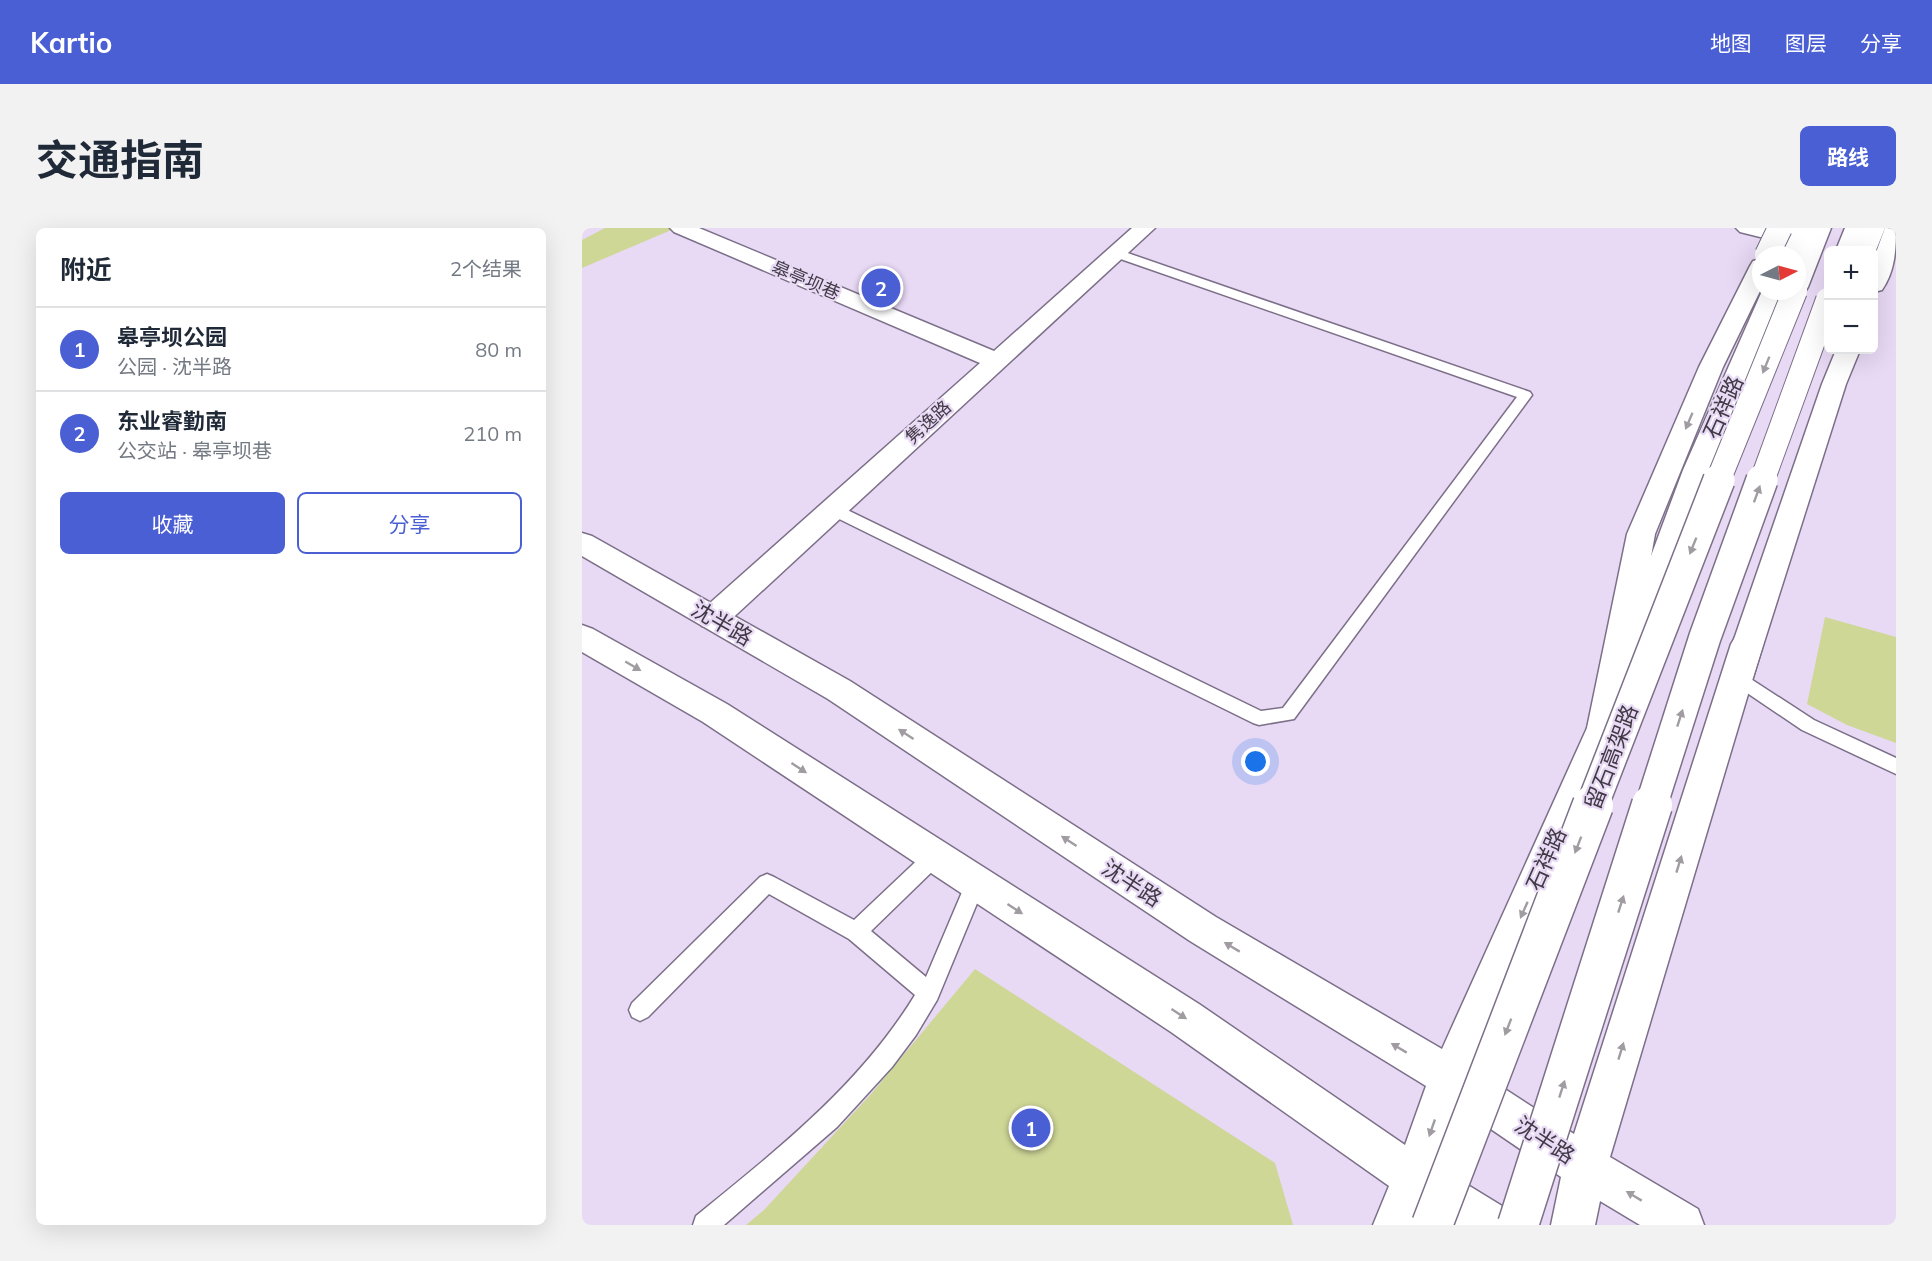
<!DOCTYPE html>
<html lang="zh">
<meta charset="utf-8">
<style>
:root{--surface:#fff;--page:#f2f2f3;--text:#1f2937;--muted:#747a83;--line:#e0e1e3;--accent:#4a5fd4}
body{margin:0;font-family:Mulish,"Noto Sans SC",sans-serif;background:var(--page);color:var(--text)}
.controls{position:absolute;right:18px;top:18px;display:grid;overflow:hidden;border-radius:9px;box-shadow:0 6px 24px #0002}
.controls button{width:54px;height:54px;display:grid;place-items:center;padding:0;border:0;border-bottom:2px solid var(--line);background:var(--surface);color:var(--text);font:30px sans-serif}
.compass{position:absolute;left:1170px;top:18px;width:54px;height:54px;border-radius:50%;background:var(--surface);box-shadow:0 6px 24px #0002;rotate:84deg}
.you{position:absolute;left:674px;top:534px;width:21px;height:21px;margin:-15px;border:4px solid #fff;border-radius:50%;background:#1a73e8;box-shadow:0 0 0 9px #1a73e833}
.badge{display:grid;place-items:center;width:39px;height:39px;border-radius:50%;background:var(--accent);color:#fff;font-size:20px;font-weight:700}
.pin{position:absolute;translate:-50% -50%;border:3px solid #fff;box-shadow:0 2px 6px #0006}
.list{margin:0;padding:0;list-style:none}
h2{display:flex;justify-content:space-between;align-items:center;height:78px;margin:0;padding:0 24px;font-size:26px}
h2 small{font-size:20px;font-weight:400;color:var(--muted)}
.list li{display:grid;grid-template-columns:39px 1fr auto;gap:18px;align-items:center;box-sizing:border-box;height:84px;padding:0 24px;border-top:2px solid var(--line)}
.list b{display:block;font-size:22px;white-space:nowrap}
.list p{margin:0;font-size:20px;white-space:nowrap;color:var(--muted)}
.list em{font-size:20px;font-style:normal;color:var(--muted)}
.actions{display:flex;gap:12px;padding:18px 24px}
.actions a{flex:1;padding:14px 0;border:2px solid var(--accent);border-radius:9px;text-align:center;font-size:21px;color:var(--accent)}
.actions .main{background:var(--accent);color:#fff}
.map{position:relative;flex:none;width:1314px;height:997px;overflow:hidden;border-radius:9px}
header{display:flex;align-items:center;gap:36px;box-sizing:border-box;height:84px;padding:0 30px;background:var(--accent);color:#fff}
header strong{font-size:28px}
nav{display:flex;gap:33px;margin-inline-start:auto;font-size:21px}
.intro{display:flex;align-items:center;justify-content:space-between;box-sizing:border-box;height:144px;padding:0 36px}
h1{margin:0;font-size:42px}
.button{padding:15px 27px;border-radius:9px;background:var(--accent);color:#fff;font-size:21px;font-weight:700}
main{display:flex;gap:36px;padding:0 36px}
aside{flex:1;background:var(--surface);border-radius:9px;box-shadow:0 6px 24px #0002}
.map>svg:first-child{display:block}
</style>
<header>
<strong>Kartio</strong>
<nav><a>地图</a><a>图层</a><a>分享</a></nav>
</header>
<div class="intro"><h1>交通指南</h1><a class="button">路线</a></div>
<main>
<aside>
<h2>附近<small>2个结果</small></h2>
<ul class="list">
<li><span class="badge">1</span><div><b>皋亭坝公园</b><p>公园 · 沈半路</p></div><em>80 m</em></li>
<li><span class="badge">2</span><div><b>东业睿勤南</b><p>公交站 · 皋亭坝巷</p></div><em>210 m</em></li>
</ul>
<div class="actions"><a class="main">收藏</a><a>分享</a></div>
</aside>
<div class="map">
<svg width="1314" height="997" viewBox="0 0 1314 997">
<rect width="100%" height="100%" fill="#e8d9f5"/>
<path fill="#cfd797" d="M23,0H94L0,40V12Z
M1243,389L1314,409V515L1265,497L1225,476Z
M393,741L693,935L711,997H164L182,982L289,866Z"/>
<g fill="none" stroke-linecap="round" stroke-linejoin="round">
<defs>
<path id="lane" d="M534,21L948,164L950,167L712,491L677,497L671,495L245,285L242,281L250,276L255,277L679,483L701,480L935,169L530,28L528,25Z
M1155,442L1232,492L1314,530V546L1220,502L1149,454L1146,449L1149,444Z
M352,620L359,623L362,629L359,635L289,703L344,749L386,650L393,647L400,650L403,656L355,772L334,807L310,839L255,899L142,997H111L114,988C195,922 278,857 333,767L267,711L187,666L66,789L58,793L50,789L47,782L50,775L178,649L185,646L192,649L272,692L345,623Z"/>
<path id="street" d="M88,0H117L412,123L550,0H573L142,398L131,401L120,398L116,390L120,382L398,135L92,4Z
M1154,0H1191L1222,7L1225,12L1222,17L1214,18L1158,4Z"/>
<path id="primary" d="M1208,0H1230L1215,31V27H1196Z
M1281,0H1303L1292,27V22H1273Z
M1180,63H1202L1127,242L1039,500L892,841L992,906L1149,416L1154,408L1165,404L1176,408L1181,416L1028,929L1116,981L1122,997H1058L1018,973L1013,997H969L979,949L878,880L858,940L925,981L931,997H868L842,981L835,997H791L807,958L589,804L121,494L0,424V397L11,401L145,476L617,776L823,917L844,858L608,713L246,471L0,328V305L10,308L268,453L634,689L860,821L1005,500L1101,242Z"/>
<path id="highway" d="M1227,0H1249L1226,59L1223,64L1215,66L1207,64L1215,63V31Z
M1263,0H1285L1275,22H1254Z
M1303,0H1314C1314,22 1313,43 1300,62L1292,64V30Z
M1179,31V61L1141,139L1073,306L1039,500L1034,509L1022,513L1010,509L1005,500L1045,306L1117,139L1168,38L1171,33Z
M1254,122H1278L1264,156L1171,449L1166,458L1155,461L1144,458L1139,449L1240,156Z"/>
</defs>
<use href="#lane" stroke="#7c6f88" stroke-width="3"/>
<use href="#street" stroke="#7c6f88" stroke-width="3"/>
<use href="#primary" stroke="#7c6f88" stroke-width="3"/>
<use href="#highway" stroke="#7c6f88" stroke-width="3"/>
<use href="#lane" fill="#fff" fill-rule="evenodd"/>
<use href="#street" fill="#fff" fill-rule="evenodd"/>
<use href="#primary" fill="#fff" fill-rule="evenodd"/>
<use href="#highway" fill="#fff" fill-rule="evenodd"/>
<defs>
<path id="highway-bridge-far2" d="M1185,27L1198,0
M1136,253L1213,63
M1180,253L1246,72"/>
<path id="highway-bridge-far1" d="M1010,578L1137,252
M1069,578L1123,409L1180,252"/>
<path id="highway-bridge" d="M850,997L1011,577
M936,997L1070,577"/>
</defs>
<use href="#highway-bridge-far2" stroke="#7c6f88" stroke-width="26" stroke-linecap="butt"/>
<use href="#highway-bridge-far1" stroke="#7c6f88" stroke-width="34" stroke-linecap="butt"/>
<use href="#highway-bridge" stroke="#7c6f88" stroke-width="43" stroke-linecap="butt"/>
<use href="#highway-bridge-far2" stroke="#fff" stroke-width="24"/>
<use href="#highway-bridge-far1" stroke="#fff" stroke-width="31"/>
<use href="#highway-bridge" stroke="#fff" stroke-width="40"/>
</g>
<defs><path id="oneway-solid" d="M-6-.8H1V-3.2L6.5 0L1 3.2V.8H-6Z" transform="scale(1.5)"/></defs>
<g fill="#a09ca2">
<use href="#oneway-solid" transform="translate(1184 137) rotate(112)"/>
<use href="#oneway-solid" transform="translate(1107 193) rotate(113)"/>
<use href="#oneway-solid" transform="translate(1175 266) rotate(-70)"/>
<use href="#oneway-solid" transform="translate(1111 318) rotate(112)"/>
<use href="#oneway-solid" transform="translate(51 438) rotate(30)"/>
<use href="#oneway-solid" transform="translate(1098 490) rotate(-72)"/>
<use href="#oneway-solid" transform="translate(324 506) rotate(-147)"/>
<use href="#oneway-solid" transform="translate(217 540) rotate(33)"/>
<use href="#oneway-solid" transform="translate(487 613) rotate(-147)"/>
<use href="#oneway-solid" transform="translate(996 617) rotate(111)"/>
<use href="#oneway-solid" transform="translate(1097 636) rotate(-73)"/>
<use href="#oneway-solid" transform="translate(1039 676) rotate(-72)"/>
<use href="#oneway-solid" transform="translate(433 681) rotate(33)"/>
<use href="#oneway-solid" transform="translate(942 682) rotate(114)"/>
<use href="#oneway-solid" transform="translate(650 719) rotate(-149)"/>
<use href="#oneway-solid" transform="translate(597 786) rotate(33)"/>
<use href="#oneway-solid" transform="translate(926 799) rotate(111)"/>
<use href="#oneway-solid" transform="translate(817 820) rotate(-149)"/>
<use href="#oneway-solid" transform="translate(1039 823) rotate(-73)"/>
<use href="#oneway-solid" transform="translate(980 861) rotate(-72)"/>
<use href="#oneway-solid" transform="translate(850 900) rotate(109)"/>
<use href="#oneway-solid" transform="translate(1052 968) rotate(-149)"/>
</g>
<g text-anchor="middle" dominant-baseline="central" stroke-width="4.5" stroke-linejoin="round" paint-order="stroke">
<g font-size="18" fill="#403a45" stroke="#e8d9f5">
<text transform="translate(224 52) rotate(23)">皋亭坝巷</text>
<text transform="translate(346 194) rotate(-42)">隽逸路</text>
</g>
<g font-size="22" fill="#403a45" stroke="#e8d9f5">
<text transform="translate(1141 179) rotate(-66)">石祥路</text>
<text transform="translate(140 395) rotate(30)">沈半路</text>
<text transform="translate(1029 529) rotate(-69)">留石高架路</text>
<text transform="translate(964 631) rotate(-66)">石祥路</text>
<text transform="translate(550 655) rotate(33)">沈半路</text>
<text transform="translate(963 912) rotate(33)">沈半路</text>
</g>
</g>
</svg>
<div class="controls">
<button>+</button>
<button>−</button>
</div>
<svg class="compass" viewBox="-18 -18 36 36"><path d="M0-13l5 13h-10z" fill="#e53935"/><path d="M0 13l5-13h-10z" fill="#747a83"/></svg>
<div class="you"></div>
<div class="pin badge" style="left:449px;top:900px">1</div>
<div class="pin badge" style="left:299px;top:60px">2</div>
</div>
</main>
